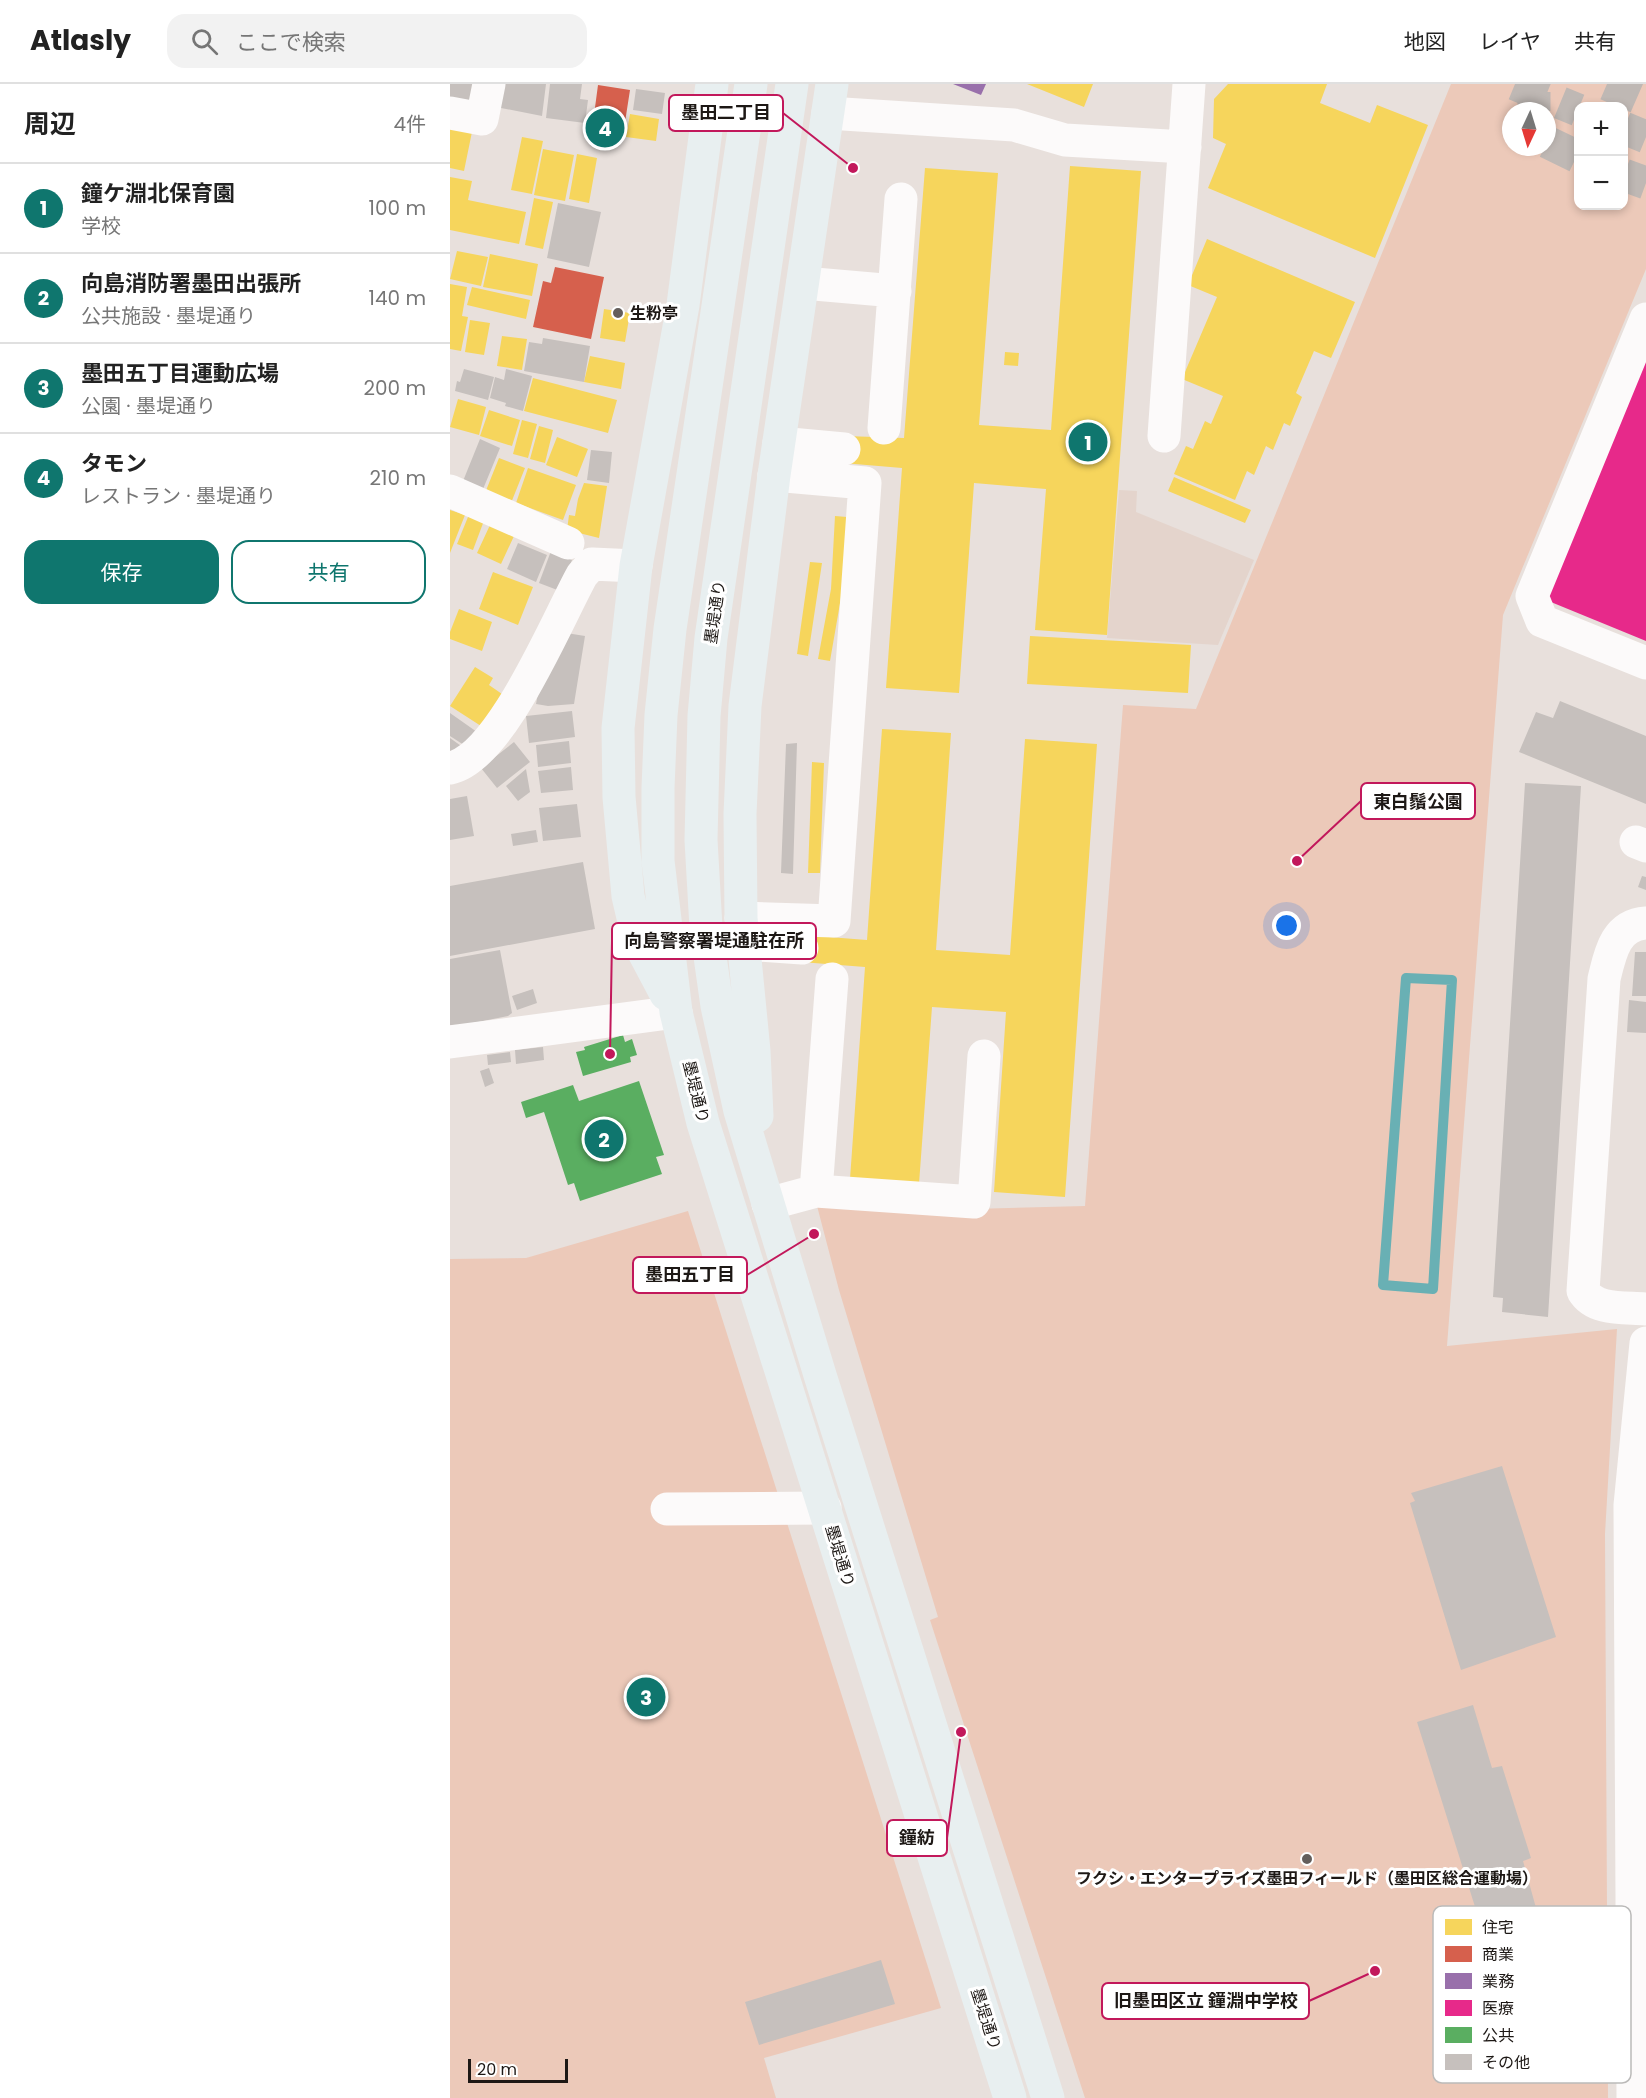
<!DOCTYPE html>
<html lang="ja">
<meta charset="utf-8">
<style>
:root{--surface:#fff;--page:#f2f2f2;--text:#222;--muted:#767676;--line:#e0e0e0;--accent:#0f766e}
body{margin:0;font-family:Poppins,"Noto Sans JP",sans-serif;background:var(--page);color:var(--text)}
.controls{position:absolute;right:18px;top:18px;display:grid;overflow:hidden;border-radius:12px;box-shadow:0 3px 9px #0003}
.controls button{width:54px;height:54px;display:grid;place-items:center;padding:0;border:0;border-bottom:2px solid var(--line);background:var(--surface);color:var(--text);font:30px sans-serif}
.compass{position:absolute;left:1052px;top:18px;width:54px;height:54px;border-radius:50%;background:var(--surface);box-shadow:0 3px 9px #0003;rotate:184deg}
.scale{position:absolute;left:18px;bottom:15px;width:100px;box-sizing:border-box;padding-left:6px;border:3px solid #1d1815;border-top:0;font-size:16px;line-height:21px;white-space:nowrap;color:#1d1815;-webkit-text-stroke:4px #fff;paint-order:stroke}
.you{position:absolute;left:837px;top:842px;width:21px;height:21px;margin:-15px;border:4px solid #fff;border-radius:50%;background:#1a73e8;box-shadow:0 0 0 9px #1a73e833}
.badge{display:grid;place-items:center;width:39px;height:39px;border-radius:50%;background:var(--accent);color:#fff;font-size:20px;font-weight:700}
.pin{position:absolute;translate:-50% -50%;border:3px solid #fff;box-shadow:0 2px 6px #0006}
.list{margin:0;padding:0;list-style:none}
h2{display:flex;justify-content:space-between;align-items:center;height:78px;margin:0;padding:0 24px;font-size:26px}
h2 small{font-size:20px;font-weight:400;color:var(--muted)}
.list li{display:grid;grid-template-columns:39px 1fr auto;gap:18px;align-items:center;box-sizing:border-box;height:90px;padding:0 24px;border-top:2px solid var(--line)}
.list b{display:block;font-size:22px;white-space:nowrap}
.list p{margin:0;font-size:20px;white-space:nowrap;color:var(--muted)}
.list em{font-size:20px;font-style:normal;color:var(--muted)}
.actions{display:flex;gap:12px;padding:18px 24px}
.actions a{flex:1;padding:14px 0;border:2px solid var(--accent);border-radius:18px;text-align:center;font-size:21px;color:var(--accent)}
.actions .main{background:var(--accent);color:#fff}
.icon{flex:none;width:33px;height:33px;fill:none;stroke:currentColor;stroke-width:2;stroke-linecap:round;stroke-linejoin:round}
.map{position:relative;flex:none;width:1196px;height:2014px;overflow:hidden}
header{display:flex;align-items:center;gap:36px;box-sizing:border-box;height:84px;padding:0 30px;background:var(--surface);border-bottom:2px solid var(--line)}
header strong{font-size:28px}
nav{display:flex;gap:33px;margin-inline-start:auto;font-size:21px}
.search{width:420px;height:54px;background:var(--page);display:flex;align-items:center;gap:15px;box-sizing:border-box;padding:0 21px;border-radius:18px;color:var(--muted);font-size:22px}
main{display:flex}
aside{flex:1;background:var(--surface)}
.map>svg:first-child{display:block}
</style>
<header>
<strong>Atlasly</strong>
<div class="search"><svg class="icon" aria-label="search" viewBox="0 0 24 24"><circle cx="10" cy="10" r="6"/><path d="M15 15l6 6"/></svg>ここで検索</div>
<nav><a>地図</a><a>レイヤ</a><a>共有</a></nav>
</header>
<main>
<aside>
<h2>周辺<small>4件</small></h2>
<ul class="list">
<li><span class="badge">1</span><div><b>鐘ケ淵北保育園</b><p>学校</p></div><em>100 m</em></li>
<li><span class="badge">2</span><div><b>向島消防署墨田出張所</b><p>公共施設 · 墨堤通り</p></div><em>140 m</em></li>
<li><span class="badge">3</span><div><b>墨田五丁目運動広場</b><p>公園 · 墨堤通り</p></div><em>200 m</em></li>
<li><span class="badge">4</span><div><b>タモン</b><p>レストラン · 墨堤通り</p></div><em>210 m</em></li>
</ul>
<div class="actions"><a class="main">保存</a><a>共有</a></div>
</aside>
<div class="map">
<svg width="1196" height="2014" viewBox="0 0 1196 2014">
<rect width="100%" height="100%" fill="#e8e0dc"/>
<path fill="#e4d4cc" d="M669,406L687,407L686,428L804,476L768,561L657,554Z"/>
<path fill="#ecc9b9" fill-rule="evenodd" d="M1001,0H1196V185L1053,531L997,1262L1167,1245L1155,1450L1158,2014H635L480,1536L488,1533L389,1206L366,1118L485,1126L635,1122L673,621L746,625ZM1128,22H1174V122H1128ZM1061,27H1097V63H1061Z
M238,1127L491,1924L314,1974L326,2014H0V1175L76,1174Z"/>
<path fill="#f6d55c" d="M577,0H643L634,23Z
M778,0H877L870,19L920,39L927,21L978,41L925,174L758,104L776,60L763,54L764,15Z
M180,30L209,35L206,57L176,53Z
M0,39L23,43L14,87L0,84Z
M72,53L93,57L82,110L61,106Z
M93,65L124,71L115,117L84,111Z
M127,70L147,74L139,119L119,115Z
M620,82L691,87L657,551L585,546L596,405L524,399L509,609L436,604L452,384L393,379L395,352L454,354L475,84L548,89L529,341L601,346Z
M0,93L22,97L18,116L76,128L69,160L0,146Z
M84,114L103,118L93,165L75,161Z
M757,155L905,218L881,274L864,267L846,309L852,313L840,342L834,339L823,366L816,362L804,391L797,387L785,416L724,390L736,362L743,365L755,337L761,340L773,312L732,295L767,213L738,201Z
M7,167L38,173L31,202L0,195Z
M40,170L88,180L82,212L33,203Z
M0,200L17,203L12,232L18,233L11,267L0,265Z
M22,203L80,216L76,235L17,221Z
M154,225L180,229L175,258L150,254Z
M20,236L40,239L34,271L15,268Z
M52,252L77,255L72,286L47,282Z
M555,268L569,269L568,282L554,281Z
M140,272L175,279L171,305L134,298Z
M83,294L167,316L158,349L74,327Z
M8,315L36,323L29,351L0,343Z
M39,326L70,336L62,362L30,352Z
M72,336L87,340L78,374L63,370Z
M89,342L103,346L95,379L80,375Z
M107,353L138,365L127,393L96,381Z
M49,374L75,384L61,419L35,409Z
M78,384L126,401L113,436L66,419Z
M724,393L801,426L795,439L718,407Z
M134,399L157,402L149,454L117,446L119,431L125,432L128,415Z
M0,426L15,431L0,469Z
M20,428L35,434L23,466L7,460Z
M385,432L397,433L393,502L380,577L368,575L381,505Z
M40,441L64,452L51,480L27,469Z
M360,478L372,479L358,572L347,570Z
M43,488L83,503L68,541L29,525Z
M9,525L42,538L32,567L0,555V548Z
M580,552L741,561L738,609L577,600Z
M25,583L43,594L39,601L52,610L31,642L0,622Z
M432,645L501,649L486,866L560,871L575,655L647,660L615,1113L544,1108L556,928L482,923L469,1100L400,1095L415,883L351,878L353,851L417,856Z
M362,678L374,679L370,789H358Z"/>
<path fill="#d6604d" d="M148,1L180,6L173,51L142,46Z
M105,183L154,193L141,255L83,243L93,197L101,199Z"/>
<path fill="#9970ab" d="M503,0H536L531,11Z"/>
<path fill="#e7298a" d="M1196,256V557L1096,516Z"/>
<path fill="#5aae61" d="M173,951L175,958L182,955L187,971L180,973L181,978L133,992L126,968L135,966L134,963Z
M189,997L214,1071L206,1073L212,1090L130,1117L124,1099L118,1101L94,1028L76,1034L71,1018L123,1001L129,1017Z"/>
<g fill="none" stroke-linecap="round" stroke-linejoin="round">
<path stroke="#69b0b4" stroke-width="10" d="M956,894L1002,896L983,1205L933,1201Z"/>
</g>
<path fill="#c6c0bd" d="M0,0H29L27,20L0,17Z
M51,0H96L92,32L51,24L48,19Z
M100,0H132L130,15L138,16L135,39L96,34Z
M186,5L215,9L212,30L183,26Z
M108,119L151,128L139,183L97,174Z
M93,254L140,262L134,298L74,287L79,258L92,260Z
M14,285L44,293L38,316L5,307L7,297L10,298Z
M56,285L82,292L73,327L55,322L56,319L40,314L45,293L54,296Z
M30,355L50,364L31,410L11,402Z
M141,366L162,368L159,399L137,396Z
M68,459L97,471L86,498L57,485Z
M101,467L122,476L110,507L89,499Z
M110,548L135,552L124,620L98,622L86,620L94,578Z
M1110,617L1196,652V720L1069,668L1086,628L1103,634Z
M122,627L125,653L79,659L76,632Z
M0,629L27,648L17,663L0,652Z
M0,654L14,664L0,671Z
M119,657L121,679L88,683L86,661Z
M64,658L80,678L47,704L31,684Z
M347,659L343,790L331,789L336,660Z
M121,683L123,706L91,709L88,687Z
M76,685L80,708L68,717L56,702Z
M1075,699L1131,702L1098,1233L1052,1228L1053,1214L1043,1213Z
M17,712L24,752L0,756V715Z
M127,720L131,753L93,757L89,724Z
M86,746L88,758L63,762L61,750Z
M133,778L145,845L0,872V802Z
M1192,792L1196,793V806L1188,803Z
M50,866L62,929L58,932L3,943L0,941V875Z
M1185,868H1196V912H1182Z
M83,905L87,919L67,926L62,912Z
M1179,916L1196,918V949L1177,948Z
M93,963L94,976L66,980L65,966Z
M60,968L61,978L38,981L37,971Z
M39,984L44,999L35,1003L30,987Z
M1052,1382L1106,1553L1011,1586L960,1419L965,1417L961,1409Z
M1023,1621L1042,1684L1052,1682L1081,1774L1073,1777L1091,1842L1037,1861L967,1638Z
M431,1876L445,1920L309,1961L295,1918Z"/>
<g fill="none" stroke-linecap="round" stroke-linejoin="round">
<path stroke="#bfb8b4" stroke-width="33" stroke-dasharray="33 16" stroke-linecap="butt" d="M1084,27V8
M1097,58L1128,73
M1174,91L1196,99"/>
<path stroke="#bfb8b4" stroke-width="33" stroke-dasharray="33 16" stroke-linecap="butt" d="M1065,0L1128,26
M1157,0L1196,17
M1174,44L1196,53"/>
<path stroke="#fcfafa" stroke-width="33" d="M0,29L32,35L39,0
M378,29L564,41L615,56L735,63
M353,199L445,207
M1196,235L1082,512L1092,537L1196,579
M434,344L451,115
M714,352L739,0
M329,359L394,365
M0,407L118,459
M0,684C51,674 107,536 132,491L142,480L186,482
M1186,758L1196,762
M291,834L384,837L415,399L324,391
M1196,839C1165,841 1160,870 1154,895L1133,1207C1145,1227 1175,1223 1196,1225
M292,860L352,864
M382,895L366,1107L524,1118L534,972
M0,958L226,928
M318,1120L366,1107
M217,1425L375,1424
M1183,2014L1180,1421L1196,1259"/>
<path stroke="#e8eff0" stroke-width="33" d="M301,0L220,545L211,631L208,704V777L226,928L253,1039L560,2014
M342,0L261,554L254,632L251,756L256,844L267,922L290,1027L370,1291L598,2014
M216,910L189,859L178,812L169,713L168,644L186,482L233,221L262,0
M307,1032L304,967L291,834L290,730L295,622L324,391L382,0"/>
</g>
<g fill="#645e5b" stroke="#fff" stroke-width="2">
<circle cx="168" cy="229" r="6"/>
<circle cx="857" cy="1775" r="6"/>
</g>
<g text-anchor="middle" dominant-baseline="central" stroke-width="6" stroke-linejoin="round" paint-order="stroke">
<g font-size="16" font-weight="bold" fill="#1d1815" stroke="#fff" text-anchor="start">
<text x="180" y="229">生粉亭</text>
<text x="857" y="1794" text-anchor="middle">フクシ・エンタープライズ墨田フィールド（墨田区総合運動場）</text>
</g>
<g font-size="16" fill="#1d1815" stroke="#fff">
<text transform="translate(265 528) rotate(-82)">墨堤通り</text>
<text transform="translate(246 1008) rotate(76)">墨堤通り</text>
<text transform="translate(390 1472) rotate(73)">墨堤通り</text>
<text transform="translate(536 1935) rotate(72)">墨堤通り</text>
</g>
</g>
<rect x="983" y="1822" width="198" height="177" rx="9" fill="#fff" stroke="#bbbab9" stroke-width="1.5"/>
<rect x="995" y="1835" width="27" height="16" fill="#f6d55c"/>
<rect x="995" y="1862" width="27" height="16" fill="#d6604d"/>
<rect x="995" y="1889" width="27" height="16" fill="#9970ab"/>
<rect x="995" y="1916" width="27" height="16" fill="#e7298a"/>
<rect x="995" y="1943" width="27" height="16" fill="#5aae61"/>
<rect x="995" y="1970" width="27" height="16" fill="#c6c0bd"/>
<g font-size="16" fill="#1d1815">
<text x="1032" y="1849">住宅</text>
<text x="1032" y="1876">商業</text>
<text x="1032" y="1903">業務</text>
<text x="1032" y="1930">医療</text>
<text x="1032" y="1957">公共</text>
<text x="1032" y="1984">その他</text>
</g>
<path fill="none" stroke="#c2185b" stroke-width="2" d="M403 84L333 29M847 777L911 717M160 970L162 857M364 1150L297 1191M511 1648L497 1754M925 1887L859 1917"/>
<g fill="#c2185b" stroke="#fff" stroke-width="2">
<circle cx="403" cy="84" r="6"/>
<circle cx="847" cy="777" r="6"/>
<circle cx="160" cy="970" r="6"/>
<circle cx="364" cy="1150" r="6"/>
<circle cx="511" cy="1648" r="6"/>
<circle cx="925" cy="1887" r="6"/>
</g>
<g fill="#fff" stroke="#c2185b" stroke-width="2">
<rect x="219" y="11" width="114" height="36" rx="6"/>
<rect x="911" y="699" width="114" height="36" rx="6"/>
<rect x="162" y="839" width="204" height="36" rx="6"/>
<rect x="183" y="1173" width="114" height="36" rx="6"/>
<rect x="437" y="1736" width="60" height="36" rx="6"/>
<rect x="652" y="1899" width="207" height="36" rx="6"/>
</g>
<g font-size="18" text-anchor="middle" font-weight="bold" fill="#1d1815">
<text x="276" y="35">墨田二丁目</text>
<text x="968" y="724">東白鬚公園</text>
<text x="264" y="863">向島警察署堤通駐在所</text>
<text x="240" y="1197">墨田五丁目</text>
<text x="467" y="1760">鐘紡</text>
<text x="756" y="1923">旧墨田区立 鐘淵中学校</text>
</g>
</svg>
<div class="controls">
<button>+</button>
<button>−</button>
</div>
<svg class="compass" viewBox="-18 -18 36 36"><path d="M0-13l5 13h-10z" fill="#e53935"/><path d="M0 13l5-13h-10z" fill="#767676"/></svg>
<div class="scale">20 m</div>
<div class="you"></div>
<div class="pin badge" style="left:638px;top:358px">1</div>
<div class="pin badge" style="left:154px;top:1055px">2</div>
<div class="pin badge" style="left:196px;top:1613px">3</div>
<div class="pin badge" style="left:155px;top:44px">4</div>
</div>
</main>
